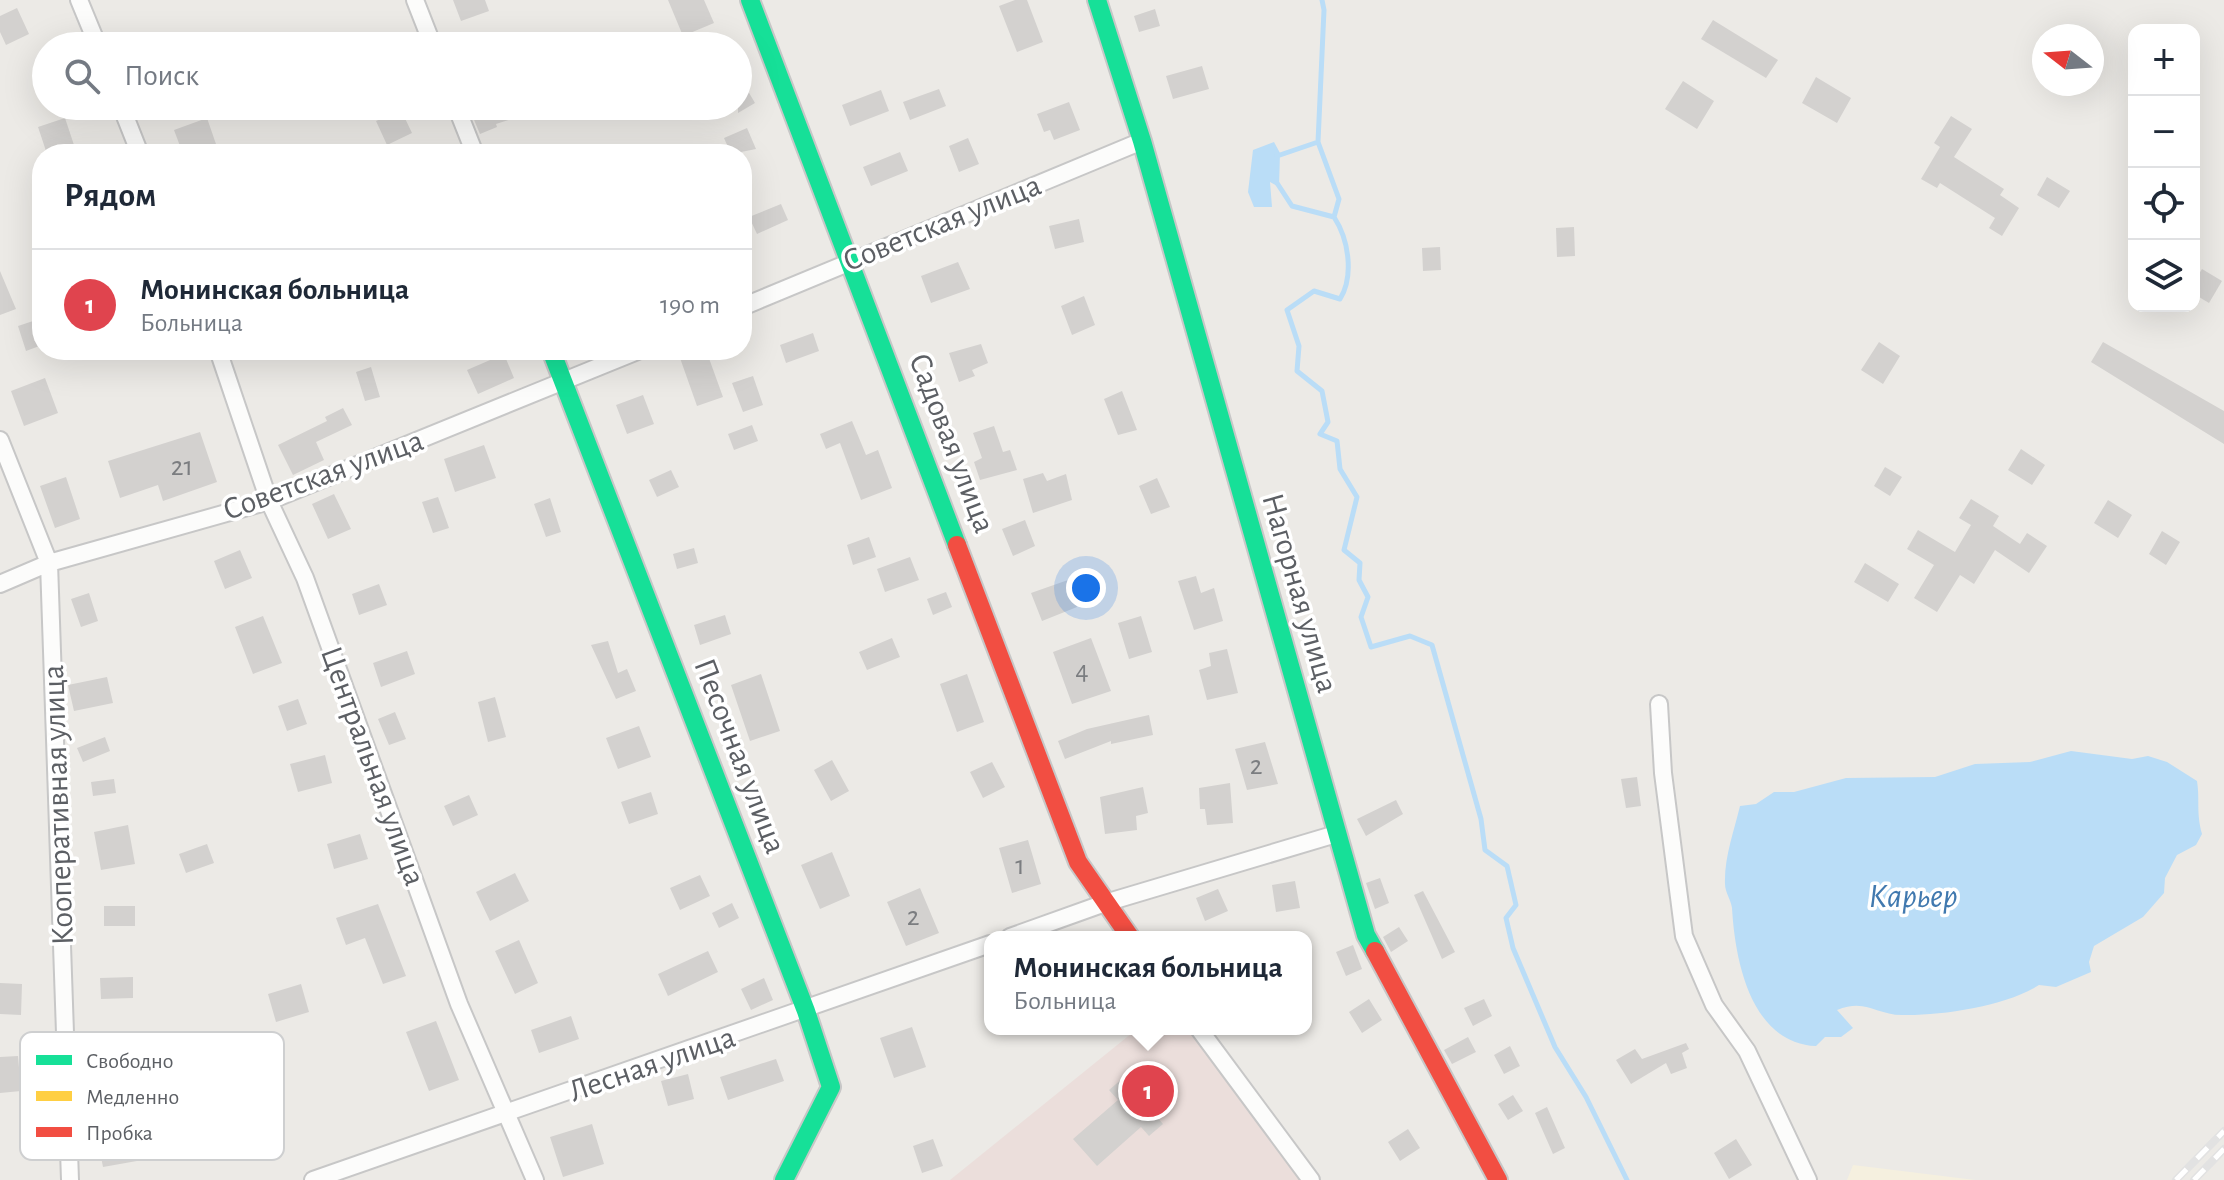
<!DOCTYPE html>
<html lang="ru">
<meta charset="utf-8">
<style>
:root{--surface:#fff;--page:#f2f2f3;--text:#1f2937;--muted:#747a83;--line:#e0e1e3;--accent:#8e9092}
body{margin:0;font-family:"Alegreya Sans",sans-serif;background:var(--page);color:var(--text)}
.controls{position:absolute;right:24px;top:24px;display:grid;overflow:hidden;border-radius:16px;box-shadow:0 8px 32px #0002}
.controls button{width:72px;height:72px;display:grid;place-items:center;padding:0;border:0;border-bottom:2px solid var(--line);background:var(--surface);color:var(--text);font:40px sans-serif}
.compass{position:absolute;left:2032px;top:24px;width:72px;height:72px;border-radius:50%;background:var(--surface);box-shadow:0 8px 32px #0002;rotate:287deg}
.you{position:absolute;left:1086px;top:588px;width:28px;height:28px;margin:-20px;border:6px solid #fff;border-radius:50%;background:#1a73e8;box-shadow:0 0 0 12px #1a73e833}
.badge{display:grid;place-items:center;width:52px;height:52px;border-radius:50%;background:var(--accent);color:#fff;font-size:26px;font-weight:700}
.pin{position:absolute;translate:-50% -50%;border:4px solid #fff;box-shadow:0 2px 8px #0006}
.popup{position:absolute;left:984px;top:931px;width:328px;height:104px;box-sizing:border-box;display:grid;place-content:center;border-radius:16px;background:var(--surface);filter:drop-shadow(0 2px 6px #0005);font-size:26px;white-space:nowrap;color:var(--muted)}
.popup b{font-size:30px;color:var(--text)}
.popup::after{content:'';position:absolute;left:50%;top:100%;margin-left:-16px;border:16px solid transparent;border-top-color:var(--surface)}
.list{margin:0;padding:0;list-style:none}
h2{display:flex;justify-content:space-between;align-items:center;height:104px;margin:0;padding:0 32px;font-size:34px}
h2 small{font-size:26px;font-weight:400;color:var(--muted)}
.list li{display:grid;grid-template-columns:52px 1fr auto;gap:24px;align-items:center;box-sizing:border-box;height:112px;padding:0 32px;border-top:2px solid var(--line)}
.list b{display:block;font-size:30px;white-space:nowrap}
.list p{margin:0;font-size:26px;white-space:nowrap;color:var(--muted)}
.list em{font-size:26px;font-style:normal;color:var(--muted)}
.icon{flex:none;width:44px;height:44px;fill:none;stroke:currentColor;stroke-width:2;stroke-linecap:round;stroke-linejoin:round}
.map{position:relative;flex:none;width:2224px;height:1180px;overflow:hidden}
.search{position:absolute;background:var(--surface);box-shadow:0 8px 32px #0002;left:32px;top:32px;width:720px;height:88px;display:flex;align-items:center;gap:20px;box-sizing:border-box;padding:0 28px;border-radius:44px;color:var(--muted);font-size:30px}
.panel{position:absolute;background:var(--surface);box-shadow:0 8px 32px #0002;left:32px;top:144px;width:720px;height:216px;border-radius:32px}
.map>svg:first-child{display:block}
</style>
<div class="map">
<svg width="2224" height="1180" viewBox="0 0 2224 1180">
<rect width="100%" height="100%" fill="#eceae6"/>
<path fill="#f5f0df" d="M1853,1165L1975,1180H1847Z"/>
<path fill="#ebdedb" d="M1137,1029H1191L1300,1180H950Z"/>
<path fill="#baddf7" d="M1274,142L1280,153L1279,187L1270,182L1272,207H1254L1248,192L1253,150Z
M2071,751L2132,759L2148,756L2167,762L2197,781C2200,801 2196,812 2202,834L2196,845L2177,855L2165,878L2164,893L2143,917L2094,946L2089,962L2091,972L2056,987L2039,985C2007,1006 1941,1016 1902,1015C1876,1015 1866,998 1837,1010L1853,1028L1841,1037H1825L1816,1046C1750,1043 1735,959 1732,908C1731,900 1725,892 1725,884C1724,858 1734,831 1740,806L1756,804L1774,792H1794L1846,778L1935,777L1975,764L2030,762Z"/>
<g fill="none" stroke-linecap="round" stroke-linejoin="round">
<path stroke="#baddf7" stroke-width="5" d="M1322,0L1324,10L1318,142L1339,199L1334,217C1349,240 1354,276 1340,299L1314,291L1287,310L1299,346L1297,371L1322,391L1328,422L1320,434L1337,441L1340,469L1357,497L1344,550L1360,563L1359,580L1368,597L1361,617L1371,647L1410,636L1432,645L1481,819L1485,850L1507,866L1516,905L1506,918L1513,948L1555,1047L1586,1097L1627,1180
M1277,156L1318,142
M1277,183L1292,206L1334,217"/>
</g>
<path fill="#d3d1cf" d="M453,0H485L489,11L461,21Z
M668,0H704L714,23L683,36Z
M1015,0H1027L1043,42L1017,52L999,6Z
M17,8L29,34L6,45L0,32V16Z
M1155,9L1160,26L1139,32L1134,16Z
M1713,20L1778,60L1766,78L1701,39Z
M1202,66L1209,89L1173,99L1166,76Z
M738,74L755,103L738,113Z
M1816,77L1851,98L1837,123L1802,103Z
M1683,81L1714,101L1697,129L1665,109Z
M939,89L946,106L910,120L903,102Z
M881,90L889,111L850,126L842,105Z
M1069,102L1080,130L1054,140L1050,130L1044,132L1037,114Z
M495,106H542V109L496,124L497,127L480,134L472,115Z
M401,110L412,133L387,145L376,121Z
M1951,116L1972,129L1954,157L2004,189L2000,195L2019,208L2002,236L1989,228L1995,218L1940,183L1937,188L1921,179L1940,147L1934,143Z
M65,118L77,154H47L38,127Z
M207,118L217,147L198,154H183L174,130Z
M747,128L756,149L731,154L724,138Z
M968,138L979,164L959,172L949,146Z
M900,152L908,171L871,186L863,167Z
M2047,177L2070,191L2059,208L2037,195Z
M781,204L788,220L757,234L749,217Z
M1079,219L1084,242L1055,249L1049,226Z
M1574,227L1575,256L1557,257L1556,228Z
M1440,247L1441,270L1423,271L1422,248Z
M958,262L970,289L931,303L921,276Z
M2202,269L2222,281L2209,303L2194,294V282Z
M0,271L16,309L0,315Z
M1084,296L1095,325L1072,335L1061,306Z
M42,318V345L26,351L18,326Z
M813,333L819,351L786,363L780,345Z
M1879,342L1900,356L1883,384L1861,370Z
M2103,342L2224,411V444L2091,362Z
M981,344L988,363L972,370L975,376L959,382L949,353Z
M706,350L723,397L697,406L680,358Z
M504,354L514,378L478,394L467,370Z
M371,367L380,397L365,401L356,372Z
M753,376L763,405L743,412L732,383Z
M45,378L58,413L24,426L11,391Z
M1122,391L1137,430L1118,435L1104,399Z
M643,395L654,424L627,434L616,405Z
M343,408L352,425L316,442L324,460L293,475L278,445L327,421L325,417Z
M852,421L866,455L878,450L892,488L861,500L840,443L826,449L820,434Z
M752,425L758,441L734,450L728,434Z
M994,426L1003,452L1010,450L1017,470L980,480L974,462L982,458L973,433Z
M200,432L217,482L163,501L158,485L120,498L108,461Z
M484,445L496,478L455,492L444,459Z
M2021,449L2045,465L2032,485L2008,470Z
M1885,467L1902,477L1890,496L1874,486Z
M671,470L679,487L657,497L649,480Z
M1043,473L1047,481L1066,474L1072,500L1033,513L1023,479Z
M66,477L80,519L55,528L40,486Z
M1157,478L1170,507L1151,514L1139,486Z
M334,494L351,529L328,539L312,504Z
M438,497L449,528L433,533L422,502Z
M550,498L561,532L546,537L534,504Z
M1971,499L1999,516L1993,526L2020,544L2027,533L2047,546L2029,573L1995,550L1974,584L1960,575L1937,612L1914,598L1934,565L1907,549L1918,530L1955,552L1971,525L1959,518Z
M2108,500L2132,515L2118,538L2094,523Z
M1025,520L1035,546L1013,556L1002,529Z
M2162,531L2180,542L2166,565L2149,554Z
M869,537L876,557L853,565L847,545Z
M694,548L698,563L677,569L673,554Z
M240,550L252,578L225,589L214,561Z
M910,557L919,580L885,592L877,569Z
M1865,563L1899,584L1888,602L1854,582Z
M1196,576L1201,593L1214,588L1223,621L1194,630L1178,581Z
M1068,580L1077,607L1042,621L1031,593Z
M379,584L387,605L359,615L352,594Z
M946,592L952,607L933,615L927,599Z
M89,593L98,621L81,627L71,599Z
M725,615L731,634L700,645L694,625Z
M263,616L282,663L253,674L235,627Z
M1141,616L1152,652L1129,659L1118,623Z
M892,638L900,657L867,670L859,652Z
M1091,638L1111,691L1072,704L1053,652Z
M608,641L618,673L627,669L636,691L616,699L591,645Z
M1227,649L1238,693L1207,700L1199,670L1211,666L1209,653Z
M407,651L415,674L381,687L373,663Z
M761,674L780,731L750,741L731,685Z
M967,674L984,722L957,732L940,684Z
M107,677L113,703L74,711L68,685Z
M495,697L506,737L488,742L478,702Z
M298,699L307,724L287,731L278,706Z
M395,712L406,739L389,745L378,719Z
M1149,715L1153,735L1111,744V741L1065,759L1058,741L1087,729Z
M639,726L651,757L618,769L606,738Z
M105,737L110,751L83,762L77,748Z
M1265,742L1278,784L1247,790L1235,749Z
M325,755L332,783L298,792L290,764Z
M832,760L849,791L831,801L814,770Z
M992,762L1005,787L983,798L970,772Z
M1637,777L1641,806L1626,808L1621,779Z
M114,779L116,793L93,796L91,782Z
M1230,783L1233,823L1207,825L1205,809H1200L1199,788Z
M1143,787L1148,813L1136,816L1137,830L1105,834L1100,797Z
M651,792L658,814L629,824L621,802Z
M469,795L478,815L453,826L444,806Z
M1396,800L1403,814L1366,836L1357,819Z
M128,825L135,864L101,870L94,832Z
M360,834L368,859L334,869L327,844Z
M1028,840L1041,884L1012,893L999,848Z
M207,844L214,863L186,873L179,854Z
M832,852L850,896L820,909L801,865Z
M515,873L529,901L490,921L476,892Z
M700,875L710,896L680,910L670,888Z
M1380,878L1389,903L1375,909L1366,883Z
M1295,881L1300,908L1276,912L1272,885Z
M920,888L939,933L906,946L887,902Z
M1218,889L1228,911L1205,921L1196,898Z
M1423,891L1455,952L1442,959L1414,895Z
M732,903L739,918L719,928L712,913Z
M378,904L406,976L383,984L365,938L346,945L336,918Z
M104,906H135V926H104Z
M1399,927L1408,941L1391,952L1383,937Z
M519,940L538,983L515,994L495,951Z
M1353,945L1362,969L1346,976L1336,952Z
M708,951L718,972L668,996L658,974Z
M133,977V998L101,999L100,978Z
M764,978L773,1000L751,1010L741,989Z
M0,983L22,984L21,1015L0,1014Z
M301,984L309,1012L276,1022L268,994Z
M1369,999L1382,1020L1362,1033L1349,1012Z
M1484,999L1492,1016L1473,1026L1464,1008Z
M571,1016L579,1039L539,1053L531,1030Z
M436,1021L459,1080L429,1091L406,1032Z
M912,1027L926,1067L894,1078L880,1038Z
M1468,1037L1476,1052L1452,1064L1444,1050Z
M1686,1043L1689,1049L1682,1053L1687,1068L1671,1074L1666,1063L1631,1084L1616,1060L1635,1049L1642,1059Z
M1510,1046L1520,1066L1504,1074L1494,1055Z
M18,1056L21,1091L0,1093V1057Z
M776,1059L784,1081L728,1100L720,1077Z
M688,1074L694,1099L668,1106L661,1081Z
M1123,1078L1163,1124L1149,1136L1141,1127L1097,1166L1073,1139L1118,1100L1109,1090Z
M1513,1095L1523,1111L1508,1120L1498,1104Z
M1547,1107L1565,1148L1553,1154L1535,1113Z
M140,1117L148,1159L103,1167L95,1126Z
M592,1124L604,1164L563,1177L550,1137Z
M1408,1129L1420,1148L1400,1161L1388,1142Z
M933,1139L943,1166L922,1173L913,1146Z
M1736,1139L1752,1165L1729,1179L1714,1153Z"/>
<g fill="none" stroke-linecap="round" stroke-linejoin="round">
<defs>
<path id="street" d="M79,0L98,46
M415,0L433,46
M121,106L140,154
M456,106L475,154
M742,307L1142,141
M218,350L269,501L305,578L459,1004L535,1180
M0,440L49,563L70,1180
M0,584L49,563L269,501L640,350
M1659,704L1663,773L1684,936L1714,1005L1747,1051L1808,1180
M1010,937L1105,903L1336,834
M1199,1029L1311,1180
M313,1180L990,944"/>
<path id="fast" d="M750,0L957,545
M1097,0L1142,141L1366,935L1375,951
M551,350L806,1011L831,1087L784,1180"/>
<path id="jam" d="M957,545L1078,862L1130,937
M1375,951L1498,1180"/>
</defs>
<use href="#street" stroke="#c7c7c7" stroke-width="20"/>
<use href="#fast" stroke="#c7c7c7" stroke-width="22"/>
<use href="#jam" stroke="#c7c7c7" stroke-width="22"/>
<use href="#street" stroke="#fcfcfb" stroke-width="16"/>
<use href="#fast" stroke="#16e098" stroke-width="18"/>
<use href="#jam" stroke="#f24e42" stroke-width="18"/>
<defs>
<path id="rail" d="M2176,1180L2224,1131
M2194,1180L2224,1149"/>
</defs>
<use href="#rail" stroke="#e2e2e2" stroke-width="8"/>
<use href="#rail" stroke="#fff" stroke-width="5" stroke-dasharray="15" stroke-linecap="butt"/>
</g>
<g text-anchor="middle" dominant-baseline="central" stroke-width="7" stroke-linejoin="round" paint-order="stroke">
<g font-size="28" fill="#7b7d80">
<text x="182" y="467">21</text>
<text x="1082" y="671">4</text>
<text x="1256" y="766">2</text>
<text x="1020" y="866">1</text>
<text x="913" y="917">2</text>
</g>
<g font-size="32" fill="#5c5f64" stroke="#fff">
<text transform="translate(942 223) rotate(-22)">Советская улица</text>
<text transform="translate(952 443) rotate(69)">Садовая улица</text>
<text transform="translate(323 475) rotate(-20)">Советская улица</text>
<text transform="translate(1300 593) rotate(74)">Нагорная улица</text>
<text transform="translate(740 756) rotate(69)">Песочная улица</text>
<text transform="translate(373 766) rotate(70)">Центральная улица</text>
<text transform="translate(58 805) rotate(-92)">Кооперативная улица</text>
<text transform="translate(652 1064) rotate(-19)">Лесная улица</text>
</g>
<g font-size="34" font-style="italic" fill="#4179af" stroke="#fff">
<text x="1913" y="897">Карьер</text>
</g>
</g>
<rect x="20" y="1032" width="264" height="128" rx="12" fill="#fff" stroke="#cecfd0" stroke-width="2"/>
<rect x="36" y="1055" width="36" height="10" fill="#16e098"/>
<rect x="36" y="1091" width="36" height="10" fill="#ffcf43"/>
<rect x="36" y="1127" width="36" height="10" fill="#f24e42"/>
<g font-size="22" fill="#5c5f64">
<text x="86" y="1068">Свободно</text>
<text x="86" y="1104">Медленно</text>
<text x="86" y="1140">Пробка</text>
</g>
</svg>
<div class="controls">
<button>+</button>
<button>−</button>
<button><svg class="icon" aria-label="locate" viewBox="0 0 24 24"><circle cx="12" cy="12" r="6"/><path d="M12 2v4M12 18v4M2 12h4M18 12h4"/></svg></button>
<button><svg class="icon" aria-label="layers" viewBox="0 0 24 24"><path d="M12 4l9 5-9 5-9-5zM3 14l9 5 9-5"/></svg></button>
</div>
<svg class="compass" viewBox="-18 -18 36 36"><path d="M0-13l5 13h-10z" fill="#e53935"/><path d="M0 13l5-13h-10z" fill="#747a83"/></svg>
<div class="you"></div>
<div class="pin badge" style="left:1148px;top:1091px;background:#e0444e">1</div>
<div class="popup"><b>Монинская больница</b>Больница</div>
<div class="search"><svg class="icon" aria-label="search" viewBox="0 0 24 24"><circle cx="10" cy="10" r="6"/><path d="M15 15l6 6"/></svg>Поиск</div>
<section class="panel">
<h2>Рядом<small></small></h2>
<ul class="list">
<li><span class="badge" style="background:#e0444e">1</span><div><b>Монинская больница</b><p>Больница</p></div><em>190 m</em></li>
</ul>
</section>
</div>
